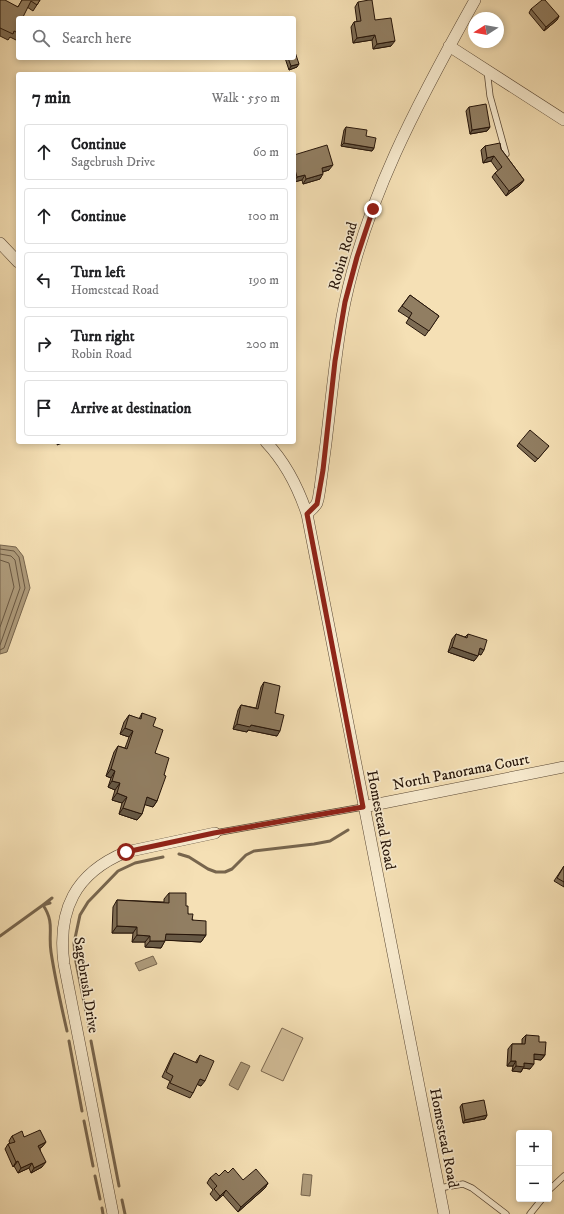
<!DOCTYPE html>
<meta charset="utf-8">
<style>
:root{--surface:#fff;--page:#f6f6f6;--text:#202124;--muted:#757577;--line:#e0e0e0}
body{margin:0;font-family:"IM FELL DW Pica",serif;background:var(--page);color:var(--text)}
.controls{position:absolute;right:12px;bottom:12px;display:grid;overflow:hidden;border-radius:4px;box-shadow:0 2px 6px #0003}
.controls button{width:36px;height:36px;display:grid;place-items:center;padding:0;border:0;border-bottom:1px solid var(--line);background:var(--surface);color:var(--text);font:20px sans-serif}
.compass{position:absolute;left:468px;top:12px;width:36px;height:36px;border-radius:50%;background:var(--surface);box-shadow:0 2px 6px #0003;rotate:259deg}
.stop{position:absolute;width:12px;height:12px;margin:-9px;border:3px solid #8f2418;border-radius:50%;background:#fff}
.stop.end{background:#8f2418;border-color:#fff;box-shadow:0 1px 4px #0008}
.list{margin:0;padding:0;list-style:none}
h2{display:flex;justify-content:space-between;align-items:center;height:52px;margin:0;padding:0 16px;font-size:17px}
h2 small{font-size:13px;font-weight:400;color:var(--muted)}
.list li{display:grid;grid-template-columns:26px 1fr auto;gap:12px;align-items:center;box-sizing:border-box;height:56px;margin:0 8px 8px;padding:0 8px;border:1px solid var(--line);border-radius:4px}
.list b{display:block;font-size:15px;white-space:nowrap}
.list p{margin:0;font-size:13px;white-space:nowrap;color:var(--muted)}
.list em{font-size:13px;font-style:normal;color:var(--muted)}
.icon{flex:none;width:22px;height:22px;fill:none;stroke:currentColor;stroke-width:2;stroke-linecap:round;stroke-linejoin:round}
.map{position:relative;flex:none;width:564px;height:1214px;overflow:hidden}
.search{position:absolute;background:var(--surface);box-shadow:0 2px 6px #0003;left:16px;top:16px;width:280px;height:44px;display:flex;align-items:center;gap:10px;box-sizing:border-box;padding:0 14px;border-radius:4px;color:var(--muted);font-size:15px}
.panel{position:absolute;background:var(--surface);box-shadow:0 2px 6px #0003;left:16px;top:72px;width:280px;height:372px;border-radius:4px}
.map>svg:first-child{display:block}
</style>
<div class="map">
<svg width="564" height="1214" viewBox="0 0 564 1214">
<rect width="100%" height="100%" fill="#f5e0b5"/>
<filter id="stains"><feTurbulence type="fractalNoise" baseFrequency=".005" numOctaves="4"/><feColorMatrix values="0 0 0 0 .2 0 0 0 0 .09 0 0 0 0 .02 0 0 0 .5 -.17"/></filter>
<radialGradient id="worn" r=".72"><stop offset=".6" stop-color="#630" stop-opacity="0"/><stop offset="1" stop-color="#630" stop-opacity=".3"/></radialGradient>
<path fill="#d2bd98" stroke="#7c6850" d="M282,1028L303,1038L283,1081L261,1071Z"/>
<path fill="#ae9b7b" stroke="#77654d" d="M0,545L16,547L23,556L30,588L7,652L0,654Z
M153,956L157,964L139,971L135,963Z
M241,1062L250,1066L238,1090L229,1085Z
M303,1174L312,1175L310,1196L301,1195Z"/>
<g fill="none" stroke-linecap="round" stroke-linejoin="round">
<path stroke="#6a5842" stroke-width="1" d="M0,549L14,551L19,557L25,588L4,648L0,650
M0,554L11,556L15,560L20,588L0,645
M0,560L9,563L14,587L0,627"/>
<path stroke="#77654d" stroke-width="3" d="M179,854L189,857L208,869L216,872H225L232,869L246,855L254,851L314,844L330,841L348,830
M52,898L43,905C55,923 48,932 51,952C55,978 61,1005 67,1031
M0,936L43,905L50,903
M90,1032L75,957L74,943L80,915L88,902L118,871L135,863L163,857
M69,1041L82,1111
M91,1041L119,1186
M84,1121L93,1166
M95,1176L100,1199
M122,1200L125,1214
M102,1208L103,1214"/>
<defs>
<path id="service" d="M487,70L490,96L506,154
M215,833L363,807
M439,1188L463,1184L472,1188L506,1214
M549,1190L564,1176
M530,1214L542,1199"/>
<path id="minor" d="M449,46L564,120
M0,243L18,262
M266,442C286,463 298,487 307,514L444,1214
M307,514C310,511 315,507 317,503C319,498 319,493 320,488C322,473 324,458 326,443C331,401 335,359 342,317C363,203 419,100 475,0
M363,807L564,767
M113,1214L64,964C57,910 75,873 126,852L215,833"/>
</defs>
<use href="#service" stroke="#594734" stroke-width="7"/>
<use href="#minor" stroke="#594734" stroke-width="12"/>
<use href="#service" stroke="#f8ebcf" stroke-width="5.5"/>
<use href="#minor" stroke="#f8ebcf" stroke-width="11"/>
</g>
<path fill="#7d6c54" stroke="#251409" d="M0,0L18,7L22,0H40L33,11L27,7L18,18V41L10,37L8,40L0,36Z
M358,2L375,20L391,46L373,49L372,40L353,43L351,27L354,22H357L355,7Z
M531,9L559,16L557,20L544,31L529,13Z
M285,58H294L297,67L289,70Z
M469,107L490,127L487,131L470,134L466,111Z
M346,127L366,136L374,148L372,151L341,146L344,130Z
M485,146L501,149L524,180L520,185L506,196L492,177L495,173L498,171L491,161L483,163L481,150Z
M294,155L329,170L323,172L320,179L303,184L302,180L294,182Z
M410,295L439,316L425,336L406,323L409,318L398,311Z
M519,443L549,446L535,462L517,446Z
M456,634L465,637L468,634L481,655L479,654L474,661L448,652L452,639Z
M264,682L275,713L277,736L248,730L247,732L233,729L238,710L241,705L256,708L261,687Z
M142,713L153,726L155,753L164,775L157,801L153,807L145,804L142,814L137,820L119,814L122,803L112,800L115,790L108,787L111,778L106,776L114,752L118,746L125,748L129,737L120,734L124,722L129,715L139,719Z
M564,866V887L554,881Z
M169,893L186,906L188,914L206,935L201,942L165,940L161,948L145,947V942H132L133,933H112L113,907L117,900L164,902V899Z
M526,1035L539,1042L545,1055L541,1060L534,1059L530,1069L523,1068L521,1072L512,1071L513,1066H507L508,1049L512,1044H522V1039Z
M174,1053L195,1063L200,1055L201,1086L197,1084L193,1093L190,1098L167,1088L170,1081L162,1077L171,1058Z
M462,1104L487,1115L485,1119L463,1123L460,1107Z
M12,1136L24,1137L46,1142L42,1147L40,1148L42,1167L31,1173L29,1168L18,1173L14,1166L13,1167L5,1149L8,1144H10L9,1141Z
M228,1173L243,1180L268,1183L265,1188L238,1212L223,1195L216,1201L210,1194L213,1190L207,1183L210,1178Z"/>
<path fill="#665845" stroke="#251409" d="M559,16L557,20L544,31L546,27Z
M375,35L372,40L353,43L357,38Z
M395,41L391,46L373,49L377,44Z
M299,64L297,67L289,70L291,66Z
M490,127L487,131L470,134L472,130Z
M344,143L374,148L372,151L341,146Z
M494,156L491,161L483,163L487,158Z
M333,165L329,170L318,173L322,168Z
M323,174L320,179L303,184L306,179Z
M305,175L302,180L294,182L297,177Z
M524,180L520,185L506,196L509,191Z
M58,442H65L57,445Z
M452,647L478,656L474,661L448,652Z
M480,648L484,650L481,655L477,653Z
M237,724L251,725L280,731L277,736L248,730L247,732L233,729Z
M125,728L133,731L129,737L120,734Z
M111,769L115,771L111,778L106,776Z
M112,781L120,783L115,790L108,787Z
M117,793L127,797L122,803L112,800Z
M147,797L157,801L153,807L142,804Z
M123,808L142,814L137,820L119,814Z
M117,926L137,927L133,933H112Z
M166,934L206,935L201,942L161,940Z
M137,935L150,936L145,942H132Z
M150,941H165L161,948L145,947Z
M534,1054L545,1055L541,1060L531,1059Z
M511,1061H516L513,1066H507Z
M524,1063L534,1064L530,1069L523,1068L521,1072L512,1071L516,1066Z
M200,1079L205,1081L201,1086L196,1084Z
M487,1115L485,1119L463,1123L465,1120Z
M46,1142L42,1147L35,1151L38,1146Z
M18,1161L14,1166L13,1167L16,1162Z
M46,1162L42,1167L31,1173L34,1168Z
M32,1163L29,1168L18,1173L21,1168Z
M268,1183L265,1188L238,1212L241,1207Z
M226,1190L223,1195L216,1201L220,1196Z"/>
<path fill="#917e62" stroke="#251409" d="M0,0H5L18,7L22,0H40L37,5L31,1L23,17L26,18H18V33L14,31L13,34L0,28Z
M369,0H372L375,20L391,18L395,41L377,44L375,35L357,38L354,22L361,21L358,2Z
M542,0H545L559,16L546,27L531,9Z
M294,49L299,64L291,66L288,58H294Z
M486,104L490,127L472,130L469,107Z
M346,127L367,130L366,136L376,138L374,148L344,143Z
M500,143L501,149L524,180L509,191L495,173L502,167L494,156L487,158L485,146Z
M327,145L333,165L322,168L323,174L306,179L305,175L297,177L294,166V155Z
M410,295L439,316L429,331L409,318L412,313L402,306Z
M530,430L549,446L538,459L519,443Z
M456,634L467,638L468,634L487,640L484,650L480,648L478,656L452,647Z
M264,682L280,686L275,713L284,715L280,731L251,725L250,727L237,724L241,705L258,709Z
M142,713L156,718L153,726L163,730L155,753L169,758L164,775L166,776L157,801L147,797L142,814L123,808L127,797L117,793L120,783L112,781L115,771L111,769L118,746L127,749L133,731L125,728L129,715L141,719Z
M564,866V882L557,878Z
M169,893H186V906H188V914H193L192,920L206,921V935L166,934L165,941H150V936L137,935V927L117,926V900L169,903Z
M526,1035L539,1036V1042H546L545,1055L534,1054V1064L524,1063V1067L516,1066V1061H511L512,1044H525Z
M174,1053L197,1063L200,1055L214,1061L205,1081L200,1079L193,1093L170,1083L173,1076L166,1072Z
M484,1100L487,1115L465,1120L462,1104Z
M40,1130L46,1142L38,1146L46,1162L34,1168L32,1163L21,1168L18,1161L16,1162L8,1144L15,1142L12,1136L22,1131L24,1137Z
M233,1168L243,1180L256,1169L268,1183L241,1207L226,1190L220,1196L214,1189L217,1186L210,1178L216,1173L219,1176L225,1170L228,1173Z"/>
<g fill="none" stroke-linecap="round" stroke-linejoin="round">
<path stroke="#8f2418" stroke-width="5" d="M126,852L214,833L363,807L307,514L317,504L323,470L335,361L345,302L357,257L373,209"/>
</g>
<g text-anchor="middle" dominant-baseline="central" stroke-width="3.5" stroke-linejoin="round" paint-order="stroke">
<g font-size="15" fill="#251409" stroke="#f8ebcf">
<text transform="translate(343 256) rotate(-74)">Robin Road</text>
<text transform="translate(461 772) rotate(-11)">North Panorama Court</text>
<text transform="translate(381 820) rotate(79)">Homestead Road</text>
<text transform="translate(86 985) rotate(81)">Sagebrush Drive</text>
<text transform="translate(444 1138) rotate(79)">Homestead Road</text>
</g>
</g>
<rect width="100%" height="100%" filter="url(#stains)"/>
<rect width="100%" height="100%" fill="url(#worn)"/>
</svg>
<div class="controls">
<button>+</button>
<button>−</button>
</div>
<svg class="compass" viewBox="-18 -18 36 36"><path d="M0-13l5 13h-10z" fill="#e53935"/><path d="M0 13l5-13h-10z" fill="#757577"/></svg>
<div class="stop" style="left:126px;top:852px"></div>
<div class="stop end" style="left:373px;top:209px"></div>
<div class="search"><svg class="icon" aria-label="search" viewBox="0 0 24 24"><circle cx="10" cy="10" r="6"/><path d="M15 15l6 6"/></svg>Search here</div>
<section class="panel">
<h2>7 min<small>Walk · 550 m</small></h2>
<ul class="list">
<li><svg class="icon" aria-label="ahead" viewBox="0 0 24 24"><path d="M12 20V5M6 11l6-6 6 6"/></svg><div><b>Continue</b><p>Sagebrush Drive</p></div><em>60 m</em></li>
<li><svg class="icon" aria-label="ahead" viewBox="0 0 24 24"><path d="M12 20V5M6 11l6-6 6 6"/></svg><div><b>Continue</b></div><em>100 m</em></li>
<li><svg class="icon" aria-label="left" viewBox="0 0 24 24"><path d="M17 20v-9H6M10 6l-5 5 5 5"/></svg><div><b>Turn left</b><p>Homestead Road</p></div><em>190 m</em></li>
<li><svg class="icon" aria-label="right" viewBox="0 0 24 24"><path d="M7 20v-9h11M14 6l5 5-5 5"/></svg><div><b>Turn right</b><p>Robin Road</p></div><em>200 m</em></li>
<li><svg class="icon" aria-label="arrive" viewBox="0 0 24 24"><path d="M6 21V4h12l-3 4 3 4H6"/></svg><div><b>Arrive at destination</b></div></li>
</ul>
</section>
</div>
